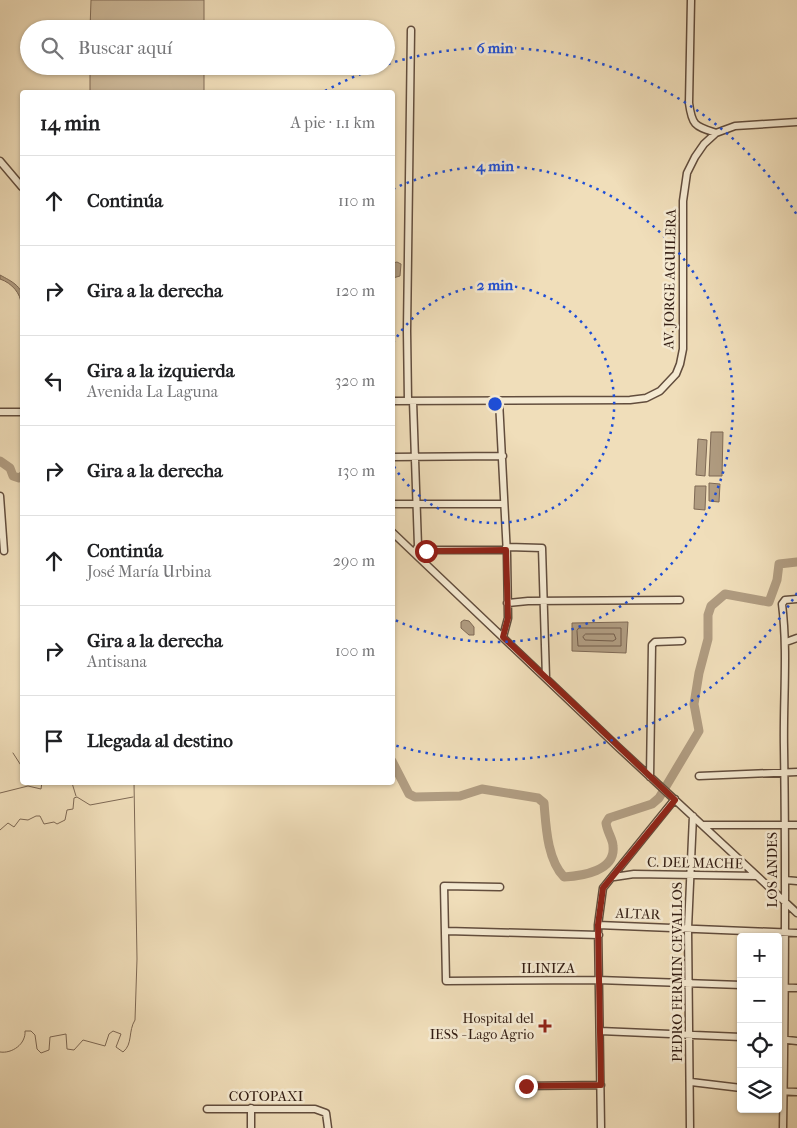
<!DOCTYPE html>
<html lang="es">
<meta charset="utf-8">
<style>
:root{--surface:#fff;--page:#f6f6f6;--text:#202124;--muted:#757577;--line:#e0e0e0}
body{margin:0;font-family:"IM FELL French Canon",serif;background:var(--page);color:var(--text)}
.controls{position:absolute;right:15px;bottom:15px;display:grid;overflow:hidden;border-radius:5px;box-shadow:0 1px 4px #0004}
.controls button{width:45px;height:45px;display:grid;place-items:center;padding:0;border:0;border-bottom:1px solid var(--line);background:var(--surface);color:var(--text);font:25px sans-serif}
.stop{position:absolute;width:15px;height:15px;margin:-11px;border:4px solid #8f2418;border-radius:50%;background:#fff}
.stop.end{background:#8f2418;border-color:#fff;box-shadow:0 1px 5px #0008}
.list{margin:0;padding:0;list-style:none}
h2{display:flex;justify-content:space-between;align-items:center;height:65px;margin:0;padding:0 20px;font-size:21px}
h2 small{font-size:16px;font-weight:400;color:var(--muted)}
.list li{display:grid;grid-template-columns:32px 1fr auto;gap:15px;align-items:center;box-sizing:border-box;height:90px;padding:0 20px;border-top:1px solid var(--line)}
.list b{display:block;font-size:19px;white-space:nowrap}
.list p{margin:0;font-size:16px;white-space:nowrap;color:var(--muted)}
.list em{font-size:16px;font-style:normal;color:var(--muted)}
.icon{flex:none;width:28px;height:28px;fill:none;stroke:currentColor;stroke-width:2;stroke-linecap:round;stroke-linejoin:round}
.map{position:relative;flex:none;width:797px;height:1128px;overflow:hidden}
.search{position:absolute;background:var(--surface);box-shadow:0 1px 4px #0004;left:20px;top:20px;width:375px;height:55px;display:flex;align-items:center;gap:12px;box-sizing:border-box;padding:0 18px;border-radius:28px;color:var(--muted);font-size:19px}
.panel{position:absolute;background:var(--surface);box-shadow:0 1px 4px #0004;left:20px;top:90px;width:375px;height:695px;border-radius:5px}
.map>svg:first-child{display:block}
</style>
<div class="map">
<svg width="797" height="1128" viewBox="0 0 797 1128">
<rect width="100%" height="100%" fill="#f0deba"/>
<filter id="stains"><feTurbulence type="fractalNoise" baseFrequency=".004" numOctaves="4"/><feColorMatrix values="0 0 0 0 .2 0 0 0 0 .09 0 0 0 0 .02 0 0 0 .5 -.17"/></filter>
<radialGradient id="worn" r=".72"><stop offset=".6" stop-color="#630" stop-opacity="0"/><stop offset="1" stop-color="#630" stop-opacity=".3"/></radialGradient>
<path fill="#d0bd9e" stroke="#826d58" d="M91,0H204V29H90Z
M90,66H204V92H90Z"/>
<path fill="#b09c81" stroke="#7e6955" d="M397,262L401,264L400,276L393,278V263Z
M0,275C11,281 27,288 21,304C21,294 12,283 0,279Z
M711,432H723L722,476H709Z
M698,439L707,440L705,476L696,475Z
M709,483L720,484L719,502L709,501Z
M695,486H706L705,510L694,509Z
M464,620L469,621L474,627V635H469L461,628V622Z
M628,622L626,653L572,651V623Z"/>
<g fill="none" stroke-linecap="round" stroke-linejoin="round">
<path stroke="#725c4a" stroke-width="1" d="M579,628H621V646H578L577,631Z
M586,634H614L616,639L613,641L585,640L583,637Z"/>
<path stroke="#7e6955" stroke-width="1" d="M13,753L22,767
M65,782L72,783L76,796
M0,793L28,786L41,789L42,782
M0,830L8,823L14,827L20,819L28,820L36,816H40L44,824L54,822L57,824L65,820L67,810L73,809L74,798L77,797L90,805L133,797
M0,1052C12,1054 26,1044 25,1031H31L35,1035L37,1049L41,1053L49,1050L50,1037L66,1034L67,1049L74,1050L83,1040L105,1046L109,1034L113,1031L121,1034L116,1047L123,1052C133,1044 128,1031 135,1020L137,959L134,782"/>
<path stroke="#b09c81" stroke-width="9" d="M0,461L10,468L13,476L19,478L22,476
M392,761L409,794L415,797L460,796L482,789L538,798L544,803C546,826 547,859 564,877C582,876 616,871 613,846C613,839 607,832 606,823L609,818L652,804L659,798L699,731L694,704L699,673L708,639V615L711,606L725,594L769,602L777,580L779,564L797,562"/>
<defs>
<path id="minor" d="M691,0L689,103C692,126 695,126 716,133
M0,161L22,187
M392,401L630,400L646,398L660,391L676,374L680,364L683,349V201L687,173L695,157L704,144L716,133L735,126L797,122
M408,401L407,331L411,30
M413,401L418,546L414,553
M499,401L507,555L508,618L503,637
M0,412H22
M392,457L503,456
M0,496L4,551
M392,504H503
M392,532L618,747L797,913
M506,547L542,548L546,678
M417,550H506
M507,603L528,601L680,600
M786,642L797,638
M699,776L797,772
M650,777L652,645L655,642L682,641
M703,825H797
M614,877L634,874L757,876
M785,880L797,881
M500,887L444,886L446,981L598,980L741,985
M598,925L797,933
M447,931L599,935
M778,987L797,988
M600,1031L741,1037
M778,1039L797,1041
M691,1082L741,1088
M526,1086L601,1085
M778,1091L797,1092
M251,1108V1128
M207,1109H315L326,1113L328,1128
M601,1128L598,925L603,888L675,799
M690,1128L688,928L693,816
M783,1128C785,1001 786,875 784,748C783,700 788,652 782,604L785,600L797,599"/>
</defs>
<use href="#minor" stroke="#624d3d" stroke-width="9"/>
<use href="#minor" stroke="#f5ead2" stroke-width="6"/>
</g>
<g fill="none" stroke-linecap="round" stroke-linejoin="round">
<path stroke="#8f2418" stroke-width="6" d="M426,551L506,550L508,618L503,637L675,800L603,888L598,925L601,1085L526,1086"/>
</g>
<g fill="none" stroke="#1d4ed8" stroke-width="2.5" stroke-dasharray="2.5 5">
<path d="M393 343A119 119 0 1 1 393 465"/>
<path d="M393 189A238 238 0 1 1 393 619"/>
<path d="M797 593A356 356 0 0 1 394 745M325 91A356 356 0 0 1 382 66M388 64A356 356 0 0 1 797 215"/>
</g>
<path fill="#8f2418" stroke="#f5ead2" stroke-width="2" d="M542.5 1018.5h5v5h5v5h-5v5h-5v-5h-5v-5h5z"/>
<g text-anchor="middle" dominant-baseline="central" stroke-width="5" stroke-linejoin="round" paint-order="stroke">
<g font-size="14" fill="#331d13" stroke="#f5ead2">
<text transform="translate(670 279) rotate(-89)">AV. JORGE AGUILERA</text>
<text transform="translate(695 863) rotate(1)">C. DEL MACHE</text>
<text transform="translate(772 870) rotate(-90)">LOS ANDES</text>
<text transform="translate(638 914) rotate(2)">ALTAR</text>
<text x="548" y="968">ILINIZA</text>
<text transform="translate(677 972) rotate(-90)">PEDRO FERMIN CEVALLOS</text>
<text x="266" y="1096">COTOPAXI</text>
</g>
<g font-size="14" fill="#331d13" stroke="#f5ead2" text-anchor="end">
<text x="534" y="1018">Hospital del<tspan x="534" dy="16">IESS - Lago Agrio</tspan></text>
</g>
</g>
<circle cx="495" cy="404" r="8" fill="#1d4ed8" stroke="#f5ead2" stroke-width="2.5"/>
<g font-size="15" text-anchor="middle" font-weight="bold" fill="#1d4ed8" stroke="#f5ead2" stroke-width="5" stroke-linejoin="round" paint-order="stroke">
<text x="495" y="53">6 min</text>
<text x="495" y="171">4 min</text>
<text x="495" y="290">2 min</text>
</g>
<rect width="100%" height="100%" filter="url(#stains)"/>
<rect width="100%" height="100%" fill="url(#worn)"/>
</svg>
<div class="controls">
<button>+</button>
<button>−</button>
<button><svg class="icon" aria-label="locate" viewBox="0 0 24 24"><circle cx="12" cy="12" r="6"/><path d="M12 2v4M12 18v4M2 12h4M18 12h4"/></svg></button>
<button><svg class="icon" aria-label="layers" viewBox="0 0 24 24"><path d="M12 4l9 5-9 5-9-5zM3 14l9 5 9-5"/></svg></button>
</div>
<div class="stop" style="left:426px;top:551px"></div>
<div class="stop end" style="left:526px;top:1086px"></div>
<div class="search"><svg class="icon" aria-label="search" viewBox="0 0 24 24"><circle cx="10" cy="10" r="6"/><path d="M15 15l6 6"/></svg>Buscar aquí</div>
<section class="panel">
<h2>14 min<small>A pie · 1.1 km</small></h2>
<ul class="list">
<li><svg class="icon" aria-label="ahead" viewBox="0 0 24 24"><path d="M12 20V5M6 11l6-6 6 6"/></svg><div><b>Continúa</b></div><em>110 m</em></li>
<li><svg class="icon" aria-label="right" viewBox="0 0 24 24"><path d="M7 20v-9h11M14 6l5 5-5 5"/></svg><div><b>Gira a la derecha</b></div><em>120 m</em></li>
<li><svg class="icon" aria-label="left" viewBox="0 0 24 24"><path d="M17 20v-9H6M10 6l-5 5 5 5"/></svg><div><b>Gira a la izquierda</b><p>Avenida La Laguna</p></div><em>320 m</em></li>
<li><svg class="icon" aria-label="right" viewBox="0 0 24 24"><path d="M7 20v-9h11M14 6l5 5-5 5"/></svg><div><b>Gira a la derecha</b></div><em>130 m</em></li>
<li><svg class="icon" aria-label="ahead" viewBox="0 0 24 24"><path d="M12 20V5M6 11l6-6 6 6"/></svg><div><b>Continúa</b><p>José María Urbina</p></div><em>290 m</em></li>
<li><svg class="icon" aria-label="right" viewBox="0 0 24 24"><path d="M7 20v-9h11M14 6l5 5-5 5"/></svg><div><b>Gira a la derecha</b><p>Antisana</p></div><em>100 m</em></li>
<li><svg class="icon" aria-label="arrive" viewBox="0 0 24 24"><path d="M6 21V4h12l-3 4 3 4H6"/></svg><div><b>Llegada al destino</b></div></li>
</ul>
</section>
</div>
